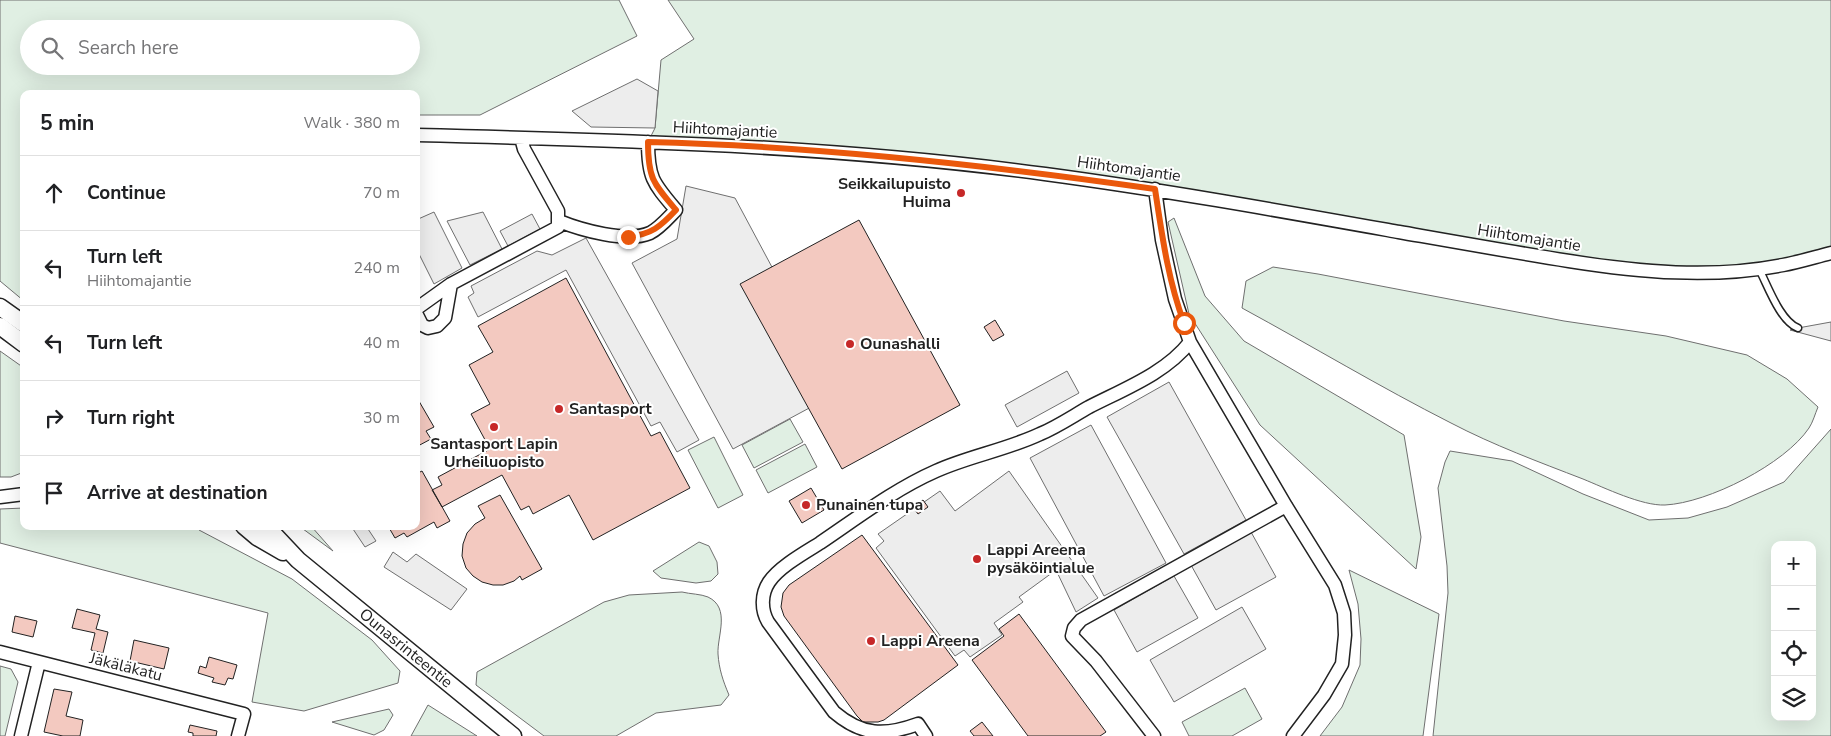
<!DOCTYPE html>
<meta charset="utf-8">
<style>
:root{--surface:#fff;--page:#f2f2f2;--text:#202124;--muted:#757577;--line:#e0e0e0}
body{margin:0;font-family:"Nunito Sans",sans-serif;background:var(--page);color:var(--text)}
.controls{position:absolute;right:15px;bottom:15px;display:grid;overflow:hidden;border-radius:10px;box-shadow:0 5px 20px #0002}
.controls button{width:45px;height:45px;display:grid;place-items:center;padding:0;border:0;border-bottom:1px solid var(--line);background:var(--surface);color:var(--text);font:25px sans-serif}
.stop{position:absolute;width:15px;height:15px;margin:-11px;border:4px solid #ea580c;border-radius:50%;background:#fff}
.stop.end{background:#ea580c;border-color:#fff;box-shadow:0 1px 5px #0008}
.list{margin:0;padding:0;list-style:none}
h2{display:flex;justify-content:space-between;align-items:center;height:65px;margin:0;padding:0 20px;font-size:21px}
h2 small{font-size:16px;font-weight:400;color:var(--muted)}
.list li{display:grid;grid-template-columns:32px 1fr auto;gap:15px;align-items:center;box-sizing:border-box;height:75px;padding:0 20px;border-top:1px solid var(--line)}
.list b{display:block;font-size:19px;white-space:nowrap}
.list p{margin:0;font-size:16px;white-space:nowrap;color:var(--muted)}
.list em{font-size:16px;font-style:normal;color:var(--muted)}
.icon{flex:none;width:28px;height:28px;fill:none;stroke:currentColor;stroke-width:2;stroke-linecap:round;stroke-linejoin:round}
.map{position:relative;flex:none;width:1831px;height:736px;overflow:hidden}
.search{position:absolute;background:var(--surface);box-shadow:0 5px 20px #0002;left:20px;top:20px;width:400px;height:55px;display:flex;align-items:center;gap:12px;box-sizing:border-box;padding:0 18px;border-radius:28px;color:var(--muted);font-size:19px}
.panel{position:absolute;background:var(--surface);box-shadow:0 5px 20px #0002;left:20px;top:90px;width:400px;height:440px;border-radius:10px}
.map>svg:first-child{display:block}
</style>
<div class="map">
<svg width="1831" height="736" viewBox="0 0 1831 736">
<rect width="100%" height="100%" fill="#fff"/>
<path fill="#e0efe3" stroke="#6f6f6f" fill-rule="evenodd" d="M0,0H619L637,36L480,115H416V94H24V301L0,281ZM29,29H411V66H29Z
M668,0H1831V253L1802,261L1679,273L973,164L648,142L655,128L661,60L694,39Z
M1174,218L1205,296L1244,341L1404,435L1421,537L1416,569L1260,425L1189,314L1168,222Z
M1273,267L1318,274L1564,321L1666,336L1747,355L1787,379L1818,407C1815,414 1813,422 1809,428C1785,464 1708,503 1665,505C1642,506 1605,488 1583,479C1539,462 1493,445 1451,423C1380,387 1312,346 1242,308L1246,281Z
M0,351L24,368V472L11,477H0Z
M790,419L803,442L754,468L742,445Z
M1831,429V736H1433L1448,593L1447,566L1438,488L1445,462L1450,451L1512,461L1583,494L1649,520L1688,518L1727,507L1784,482ZM1775,545H1812V717H1775Z
M714,437L743,495L718,508L688,450Z
M805,444L817,467L768,493L756,470Z
M24,508V526H195L199,530L292,579L372,640L400,671L398,683L304,711L252,702L268,613L0,543V509Z
M299,526H311L333,551Z
M699,542L709,546L717,562L718,574L711,581L696,583L661,578L653,571Z
M1349,570L1439,614L1423,736H1320L1342,707L1360,665L1361,639L1358,604Z
M682,592C690,594 701,594 708,597C731,608 717,636 718,654C719,669 723,681 729,695L721,705L656,713L616,736H544L476,685L477,672L604,602L629,595Z
M0,666L11,669L18,682L5,736H0Z
M1245,688L1262,719L1232,736H1189L1182,722Z
M428,705L477,736H411Z
M389,709L393,715L384,730L374,735L332,722Z"/>
<path fill="#ededed" stroke="#6f6f6f" d="M637,79L658,91L655,128L591,127L572,111Z
M686,186L735,198L773,269L813,406L733,449L632,263L677,239Z
M434,212L462,268L434,284L416,248V220Z
M483,212L502,249L470,265L447,221Z
M532,214L540,229L508,246L500,231Z
M586,238L699,440L677,452L660,422L651,426L566,270L478,317L468,297L474,293L471,286L537,251L552,255Z
M1831,322V341L1790,330L1798,328Z
M1067,371L1079,393L1017,427L1005,405Z
M1169,382L1246,520L1184,554L1107,417Z
M1091,425L1166,563L1104,596L1030,458Z
M1009,471L1098,598L1076,612L1056,570L1019,597L1023,602L994,623L1002,635L970,657L964,650L955,656L876,548L884,541L878,534L940,491L955,511Z
M351,526H366L376,541L365,547Z
M1251,532L1276,577L1216,610L1191,565Z
M393,552L407,562L416,554L467,589L451,610L384,567Z
M1174,576L1198,618L1137,652L1114,610Z
M1242,607L1266,649L1174,702L1150,660Z"/>
<path fill="#f3c9c0" stroke="#222" d="M859,220L960,405L842,469L740,284Z
M566,278L651,436L660,432L690,488L593,540L569,495L533,514L529,506L521,510L502,475L442,507L432,490L442,485L438,477L490,449L471,414L490,404L469,365L493,352L478,326Z
M995,320L1004,335L993,341L984,327Z
M416,396L434,427L426,431L431,439L416,447Z
M422,471L450,521L437,528L434,522L407,537L404,533L395,538L388,526H416V474Z
M811,488L824,510L802,523L789,501Z
M500,495L542,569L522,580L520,576L514,581L503,585H493L482,582L473,576L466,568L462,556L463,544L467,533L475,524L485,518L478,506Z
M923,500L928,507L918,514L913,507Z
M862,535L958,665L884,720L878,722H863L857,716L784,616L781,607L783,593L789,585Z
M77,609L100,615L96,629L108,632L103,653L91,650L95,633L72,628Z
M1019,614L1106,732L1100,736H1028L972,660L1004,636L999,629Z
M15,616L37,621L33,637L12,632Z
M134,640L169,648L164,669L130,661Z
M209,657L237,665L233,679L228,678L225,685L212,682L214,678L198,673L200,666L206,668Z
M54,689L72,692L66,716L83,720L80,736H63L44,732Z
M982,722L993,736H974L970,731Z
M190,725L217,731L216,736H193V733L188,732Z"/>
<g fill="none" stroke-linecap="round" stroke-linejoin="round">
<defs>
<path id="service" d="M1759,269C1768,286 1780,321 1798,328"/>
<path id="minor" d="M416,135C626,140 837,146 1045,174C1164,190 1281,211 1399,232C1456,242 1512,252 1569,261C1639,272 1712,279 1783,265C1799,262 1815,257 1831,253
M1155,189L1162,240L1175,299L1190,342L1286,506L1335,585L1344,613L1345,635L1342,664L1324,695L1293,736
M559,221C581,230 627,243 650,233C660,228 668,218 676,210C653,183 648,178 648,142
M416,309L451,284L558,227V211L524,149L521,138
M416,313L422,325L428,328L437,326L445,318L451,284
M0,497L24,494
M0,652L244,714L238,736
M21,736L39,662
M926,736L918,724C885,736 862,736 834,712L768,622C761,610 761,594 769,582C779,567 804,553 820,543C857,518 895,489 936,471C969,456 1006,450 1040,434C1057,427 1073,416 1089,407C1124,389 1166,373 1190,342
M1154,736L1096,661L1072,636L1074,628L1081,620L1286,506"/>
<g id="tertiary">
<path d="M0,307L24,324"/>
<path d="M0,326L24,344"/>
<path d="M244,526L257,537L283,552"/>
<path id="s1" d="M266,526L298,560L513,736"/>
</g>
</defs>
<use href="#service" stroke="#222" stroke-width="9"/>
<use href="#minor" stroke="#222" stroke-width="15"/>
<use href="#tertiary" stroke="#222" stroke-width="19"/>
<use href="#service" stroke="#fff" stroke-width="6"/>
<use href="#minor" stroke="#fff" stroke-width="12"/>
<use href="#tertiary" stroke="#fff" stroke-width="16"/>
</g>
<g fill="none" stroke-linecap="round" stroke-linejoin="round">
<path stroke="#ea580c" stroke-width="6" d="M628,237C652,234 660,227 676,210C653,183 648,178 648,142C817,146 987,165 1155,189C1162,235 1168,280 1184,323"/>
</g>
<g fill="#c62828" stroke="#fff" stroke-width="2">
<circle cx="961" cy="193" r="5"/>
<circle cx="850" cy="344" r="5"/>
<circle cx="559" cy="409" r="5"/>
<circle cx="494" cy="427" r="5"/>
<circle cx="806" cy="505" r="5"/>
<circle cx="977" cy="559" r="5"/>
<circle cx="871" cy="641" r="5"/>
</g>
<g text-anchor="middle" dominant-baseline="central" stroke-width="4" stroke-linejoin="round" paint-order="stroke">
<g font-size="16" fill="#222" stroke="#fff">
<text transform="translate(725 130) rotate(3)">Hiihtomajantie</text>
<text transform="translate(1129 169) rotate(8)">Hiihtomajantie</text>
<text transform="translate(1529 238) rotate(9)">Hiihtomajantie</text>
<text stroke="none"><textPath href="#s1" startOffset="186">Ounasrinteentie</textPath></text>
<text transform="translate(126 667) rotate(14)">Jäkäläkatu</text>
</g>
<g font-size="16" font-weight="bold" fill="#222" stroke="#fff" text-anchor="start">
<text x="951" y="184" text-anchor="end">Seikkailupuisto<tspan x="951" dy="18">Huima</tspan></text>
<text x="860" y="344">Ounashalli</text>
<text x="569" y="409">Santasport</text>
<text x="494" y="444" text-anchor="middle">Santasport Lapin<tspan x="494" dy="18">Urheiluopisto</tspan></text>
<text x="816" y="505">Punainen tupa</text>
<text x="987" y="550">Lappi Areena<tspan x="987" dy="18">pysäköintialue</tspan></text>
<text x="881" y="641">Lappi Areena</text>
</g>
</g>
</svg>
<div class="controls">
<button>+</button>
<button>−</button>
<button><svg class="icon" aria-label="locate" viewBox="0 0 24 24"><circle cx="12" cy="12" r="6"/><path d="M12 2v4M12 18v4M2 12h4M18 12h4"/></svg></button>
<button><svg class="icon" aria-label="layers" viewBox="0 0 24 24"><path d="M12 4l9 5-9 5-9-5zM3 14l9 5 9-5"/></svg></button>
</div>
<div class="stop" style="left:1184px;top:323px"></div>
<div class="stop end" style="left:628px;top:237px"></div>
<div class="search"><svg class="icon" aria-label="search" viewBox="0 0 24 24"><circle cx="10" cy="10" r="6"/><path d="M15 15l6 6"/></svg>Search here</div>
<section class="panel">
<h2>5 min<small>Walk · 380 m</small></h2>
<ul class="list">
<li><svg class="icon" aria-label="ahead" viewBox="0 0 24 24"><path d="M12 20V5M6 11l6-6 6 6"/></svg><div><b>Continue</b></div><em>70 m</em></li>
<li><svg class="icon" aria-label="left" viewBox="0 0 24 24"><path d="M17 20v-9H6M10 6l-5 5 5 5"/></svg><div><b>Turn left</b><p>Hiihtomajantie</p></div><em>240 m</em></li>
<li><svg class="icon" aria-label="left" viewBox="0 0 24 24"><path d="M17 20v-9H6M10 6l-5 5 5 5"/></svg><div><b>Turn left</b></div><em>40 m</em></li>
<li><svg class="icon" aria-label="right" viewBox="0 0 24 24"><path d="M7 20v-9h11M14 6l5 5-5 5"/></svg><div><b>Turn right</b></div><em>30 m</em></li>
<li><svg class="icon" aria-label="arrive" viewBox="0 0 24 24"><path d="M6 21V4h12l-3 4 3 4H6"/></svg><div><b>Arrive at destination</b></div></li>
</ul>
</section>
</div>
